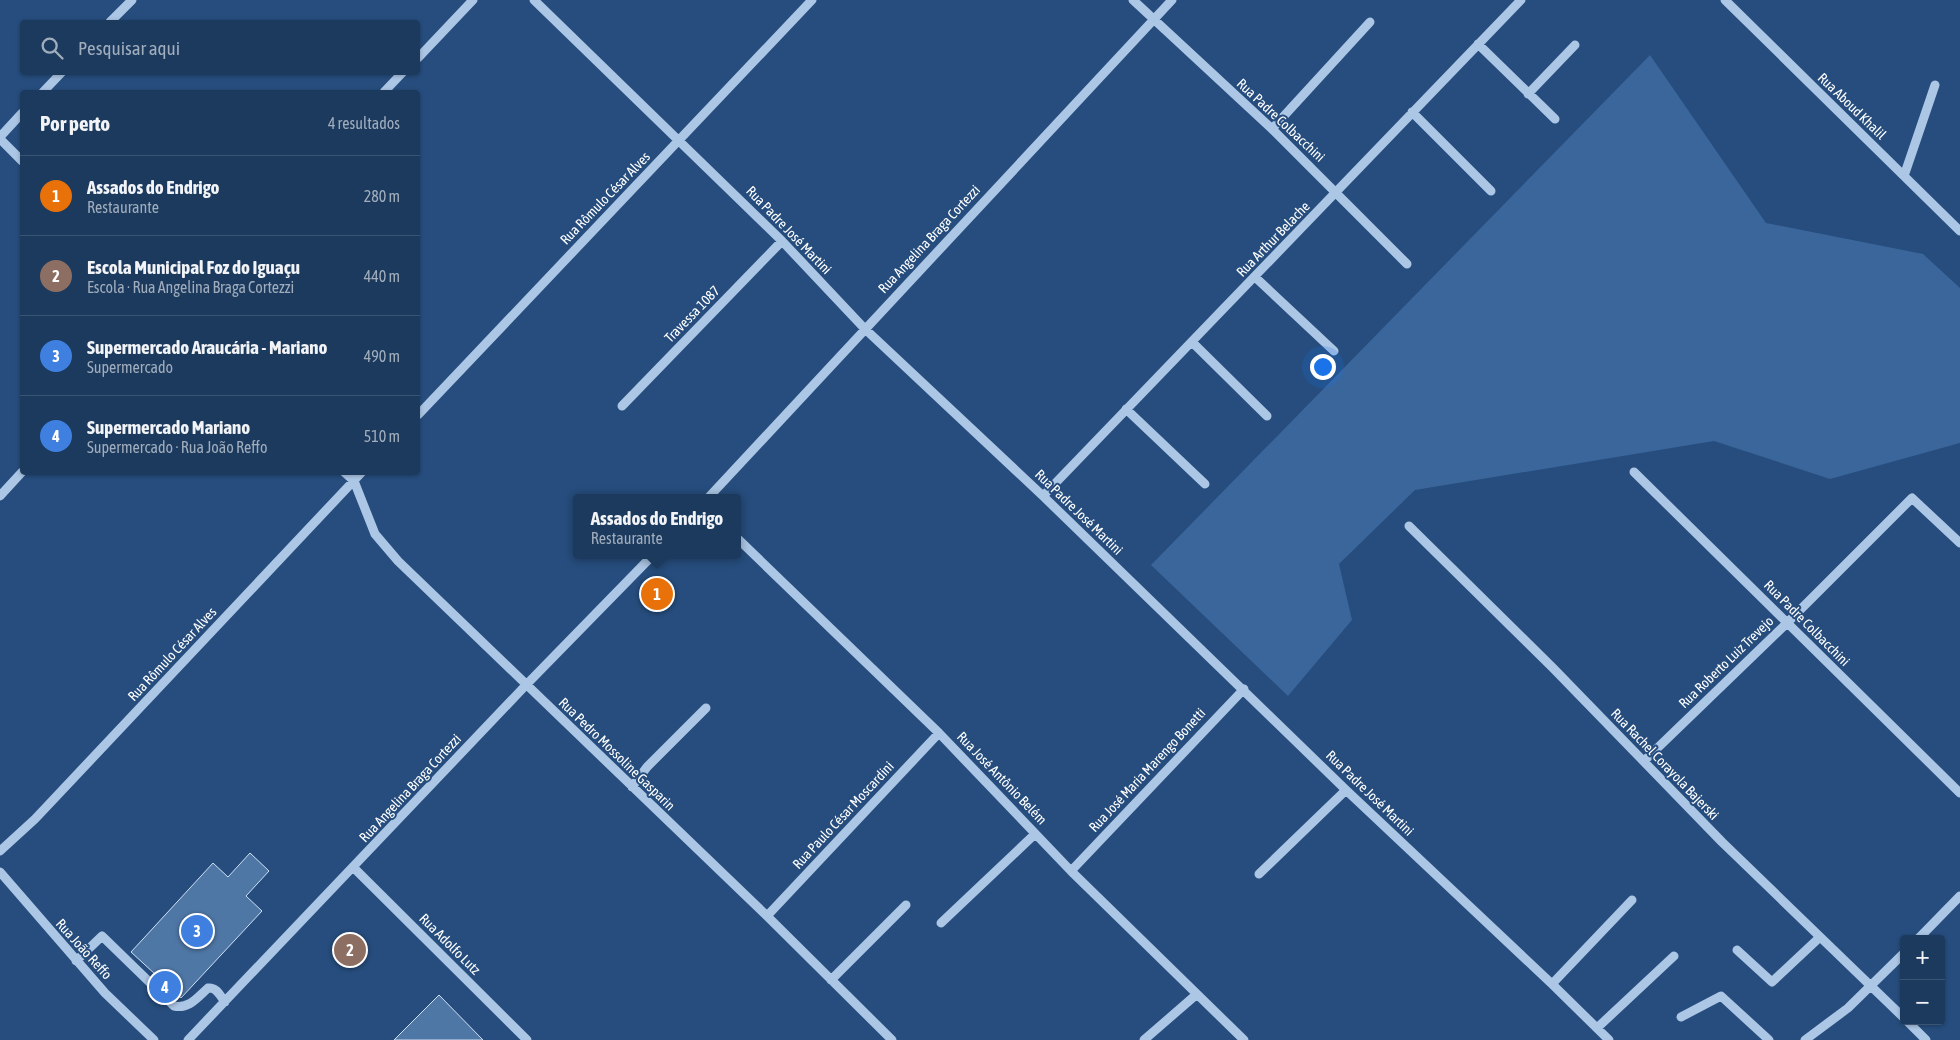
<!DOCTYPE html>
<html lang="pt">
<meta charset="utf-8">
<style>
:root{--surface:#1c3a5e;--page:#294567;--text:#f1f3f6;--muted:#a0adbc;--line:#3a5473;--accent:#8c9099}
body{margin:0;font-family:"Asap Condensed",sans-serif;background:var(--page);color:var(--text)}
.controls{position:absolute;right:15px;bottom:15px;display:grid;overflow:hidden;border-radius:5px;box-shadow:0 1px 4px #0004}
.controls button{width:45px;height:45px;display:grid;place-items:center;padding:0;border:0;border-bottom:1px solid var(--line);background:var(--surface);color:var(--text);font:25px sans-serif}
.you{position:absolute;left:1322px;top:366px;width:18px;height:18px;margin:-12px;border:4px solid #fff;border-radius:50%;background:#1a73e8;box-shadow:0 0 0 8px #1a73e833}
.badge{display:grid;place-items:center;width:32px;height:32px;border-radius:50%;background:var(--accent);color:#fff;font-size:16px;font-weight:700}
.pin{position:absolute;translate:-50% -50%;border:2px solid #fff;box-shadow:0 1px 5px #0006}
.popup{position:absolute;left:573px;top:494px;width:168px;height:65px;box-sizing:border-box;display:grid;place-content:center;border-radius:5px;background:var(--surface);filter:drop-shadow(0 1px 4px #0005);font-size:16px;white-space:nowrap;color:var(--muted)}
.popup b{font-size:19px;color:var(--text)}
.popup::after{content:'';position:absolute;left:50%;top:100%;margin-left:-10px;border:10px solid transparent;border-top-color:var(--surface)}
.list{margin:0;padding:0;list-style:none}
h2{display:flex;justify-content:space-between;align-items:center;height:65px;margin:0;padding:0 20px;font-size:21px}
h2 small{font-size:16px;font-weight:400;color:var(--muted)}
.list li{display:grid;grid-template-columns:32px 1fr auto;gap:15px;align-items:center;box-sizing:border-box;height:80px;padding:0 20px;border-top:1px solid var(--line)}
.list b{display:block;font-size:19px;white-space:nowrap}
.list p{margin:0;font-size:16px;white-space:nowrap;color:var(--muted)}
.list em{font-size:16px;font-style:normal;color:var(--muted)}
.icon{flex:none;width:28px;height:28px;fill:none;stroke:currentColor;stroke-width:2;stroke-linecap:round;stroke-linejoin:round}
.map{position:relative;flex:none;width:1960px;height:1040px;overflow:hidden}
.search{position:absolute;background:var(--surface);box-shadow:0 1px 4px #0004;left:20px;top:20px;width:400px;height:55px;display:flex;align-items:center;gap:12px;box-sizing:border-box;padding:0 18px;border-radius:5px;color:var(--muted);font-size:19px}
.panel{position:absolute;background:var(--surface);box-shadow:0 1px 4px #0004;left:20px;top:90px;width:400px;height:385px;border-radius:5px}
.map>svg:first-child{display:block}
</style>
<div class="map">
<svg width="1960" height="1040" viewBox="0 0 1960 1040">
<rect width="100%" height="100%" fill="#264d7d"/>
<path fill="#3a669b" d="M1650,55L1766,223L1923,254L1960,288V443L1830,479L1714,441L1415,490L1339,564L1352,620L1288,696L1151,565Z"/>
<path fill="#4f77a6" stroke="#cee0f4" d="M250,853L269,871L246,896L262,911L181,998L131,952L213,863L228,877Z
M439,995L483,1040H394Z"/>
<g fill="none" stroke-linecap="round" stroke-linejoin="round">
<path stroke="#acc6e5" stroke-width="9" d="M534,0L782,241L864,328L1043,496L1346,790L1552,984L1609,1040
M1133,0L1272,129L1407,264
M1725,0L1960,231
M110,22L132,0
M1478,44L1555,119
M418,58L473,0
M43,92L62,72
M384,92L403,72
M1528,94L1575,45
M1412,112L1491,191
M1272,129L1370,22
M0,137L22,113
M0,139L22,161
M1904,176L1935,85
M1255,277L1334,351
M1192,342L1267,416
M622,406L782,241
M1126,409L1205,484
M418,415L812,0
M344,472L354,481L375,534L398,561L767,916L892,1040
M1634,472L1960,793
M0,496L22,472
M1043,496L1521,0
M708,498L1172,0
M1409,526L1553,668L1722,842L1904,1018
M737,538L939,733L1071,871L1244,1040
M1644,761L1787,623L1912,498L1960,543
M632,787L647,767L706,708
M0,851L35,819L362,472
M354,868L527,1040
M1071,871L1244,689
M0,872L105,993L154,1040
M1259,874L1346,790
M767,916L939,733
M941,923L1035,834
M1918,939L1960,896
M1737,950L1772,982L1820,937
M76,961L102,936L174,1006C189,1009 197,998 208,988C217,987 220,996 225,1002
M831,980L906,905
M1552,984L1632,900
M1681,1017L1721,996L1769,1040
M1907,1021L1926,1040
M1597,1028L1674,956
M188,1040L526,685L653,555
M1144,1040L1197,994
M1805,1040L1848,1008L1904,953"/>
</g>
<g text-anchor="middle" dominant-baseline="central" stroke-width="4" stroke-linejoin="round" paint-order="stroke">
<g font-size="14" fill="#fff" stroke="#264d7d">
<text transform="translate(1852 106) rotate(44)">Rua Aboud Khalil</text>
<text transform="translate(1281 120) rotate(43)">Rua Padre Colbacchini</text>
<text transform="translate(605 198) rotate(-46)">Rua Rômulo César Alves</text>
<text transform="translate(789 230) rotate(46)">Rua Padre José Martini</text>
<text transform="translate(929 239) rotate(-47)">Rua Angelina Braga Cortezzi</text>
<text transform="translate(1273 239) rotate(-46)">Rua Arthur Belache</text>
<text transform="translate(692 314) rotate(-46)">Travessa 1087</text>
<text transform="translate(1079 512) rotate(44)">Rua Padre José Martini</text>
<text transform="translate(1807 623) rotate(45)">Rua Padre Colbacchini</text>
<text transform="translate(172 654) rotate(-47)">Rua Rômulo César Alves</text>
<text transform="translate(1726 662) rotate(-44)">Rua Roberto Luiz Trevejo</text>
<text transform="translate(617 754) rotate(44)">Rua Pedro Mossoline Gasparin</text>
<text transform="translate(1665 764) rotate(46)">Rua Rachel Corayola Bajerski</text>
<text transform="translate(1147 770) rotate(-47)">Rua José Maria Marengo Bonetti</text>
<text transform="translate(1002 778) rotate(46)">Rua José Antônio Belém</text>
<text transform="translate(410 788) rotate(-47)">Rua Angelina Braga Cortezzi</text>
<text transform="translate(1370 793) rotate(44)">Rua Padre José Martini</text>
<text transform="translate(843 815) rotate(-47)">Rua Paulo César Moscardini</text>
<text transform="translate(450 944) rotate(45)">Rua Adolfo Lutz</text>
<text transform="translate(84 949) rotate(48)">Rua João Reffo</text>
</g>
</g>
</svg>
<div class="controls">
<button>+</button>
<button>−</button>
</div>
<div class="you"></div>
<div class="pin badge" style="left:657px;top:594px;background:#e8710a">1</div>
<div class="popup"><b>Assados do Endrigo</b>Restaurante</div>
<div class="pin badge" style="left:350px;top:950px;background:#8d6e63">2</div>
<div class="pin badge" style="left:197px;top:931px;background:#3f7fe0">3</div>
<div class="pin badge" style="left:165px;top:987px;background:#3f7fe0">4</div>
<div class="search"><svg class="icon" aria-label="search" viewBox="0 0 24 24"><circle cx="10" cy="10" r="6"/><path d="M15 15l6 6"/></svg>Pesquisar aqui</div>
<section class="panel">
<h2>Por perto<small>4 resultados</small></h2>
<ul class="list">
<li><span class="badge" style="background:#e8710a">1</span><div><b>Assados do Endrigo</b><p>Restaurante</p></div><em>280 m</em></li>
<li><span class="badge" style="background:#8d6e63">2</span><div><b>Escola Municipal Foz do Iguaçu</b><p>Escola · Rua Angelina Braga Cortezzi</p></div><em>440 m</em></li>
<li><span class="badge" style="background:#3f7fe0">3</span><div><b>Supermercado Araucária - Mariano</b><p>Supermercado</p></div><em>490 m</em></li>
<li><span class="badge" style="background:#3f7fe0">4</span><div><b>Supermercado Mariano</b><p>Supermercado · Rua João Reffo</p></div><em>510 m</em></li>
</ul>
</section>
</div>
